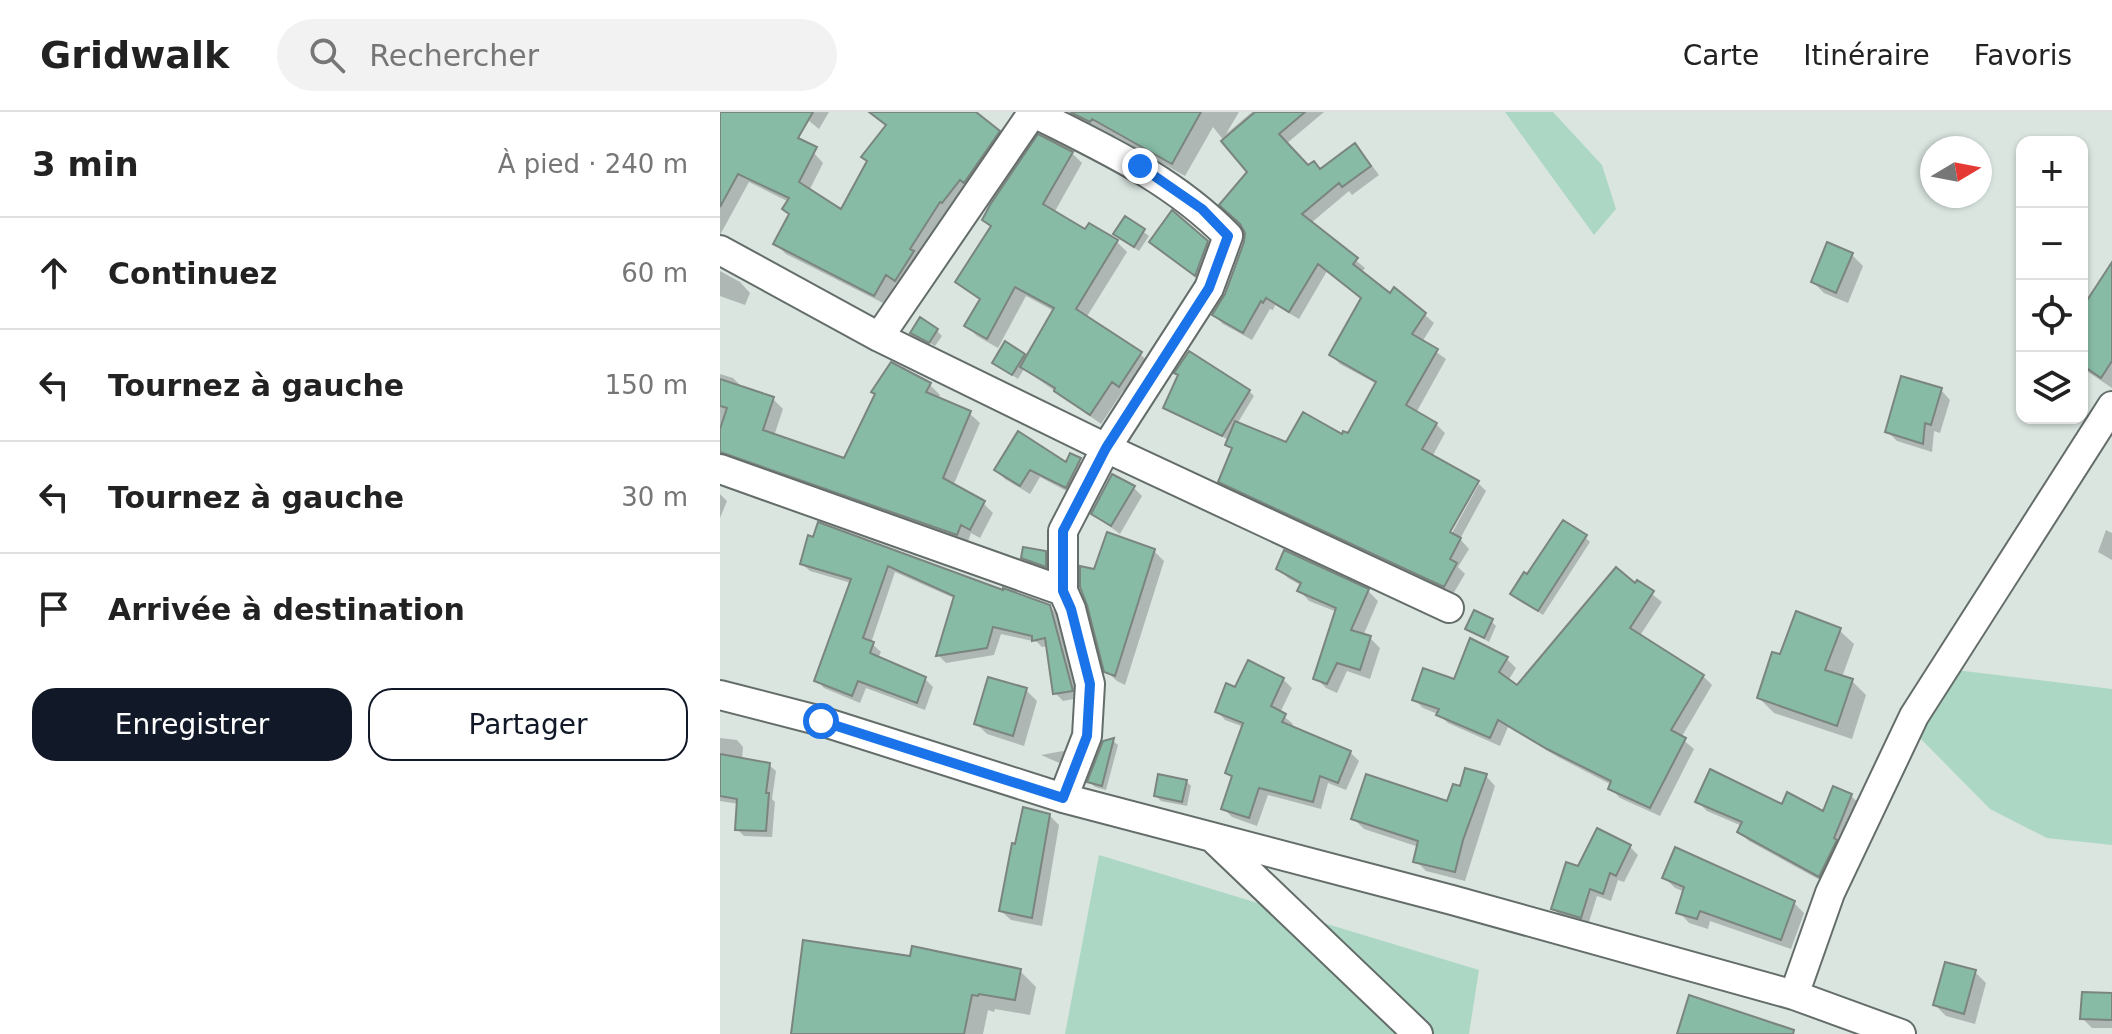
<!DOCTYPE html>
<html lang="fr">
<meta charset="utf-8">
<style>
:root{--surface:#fff;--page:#f2f2f2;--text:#222;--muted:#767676;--line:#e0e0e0;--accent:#111827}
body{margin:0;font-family:"DejaVu Sans",sans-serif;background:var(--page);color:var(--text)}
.controls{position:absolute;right:24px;top:24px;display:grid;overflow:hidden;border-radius:16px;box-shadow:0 2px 6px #0004}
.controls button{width:72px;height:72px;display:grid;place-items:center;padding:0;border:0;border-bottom:2px solid var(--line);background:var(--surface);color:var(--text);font:40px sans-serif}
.compass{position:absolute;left:1200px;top:24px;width:72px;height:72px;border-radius:50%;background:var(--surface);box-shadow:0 2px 6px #0004;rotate:80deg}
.stop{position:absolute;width:24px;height:24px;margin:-18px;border:6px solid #1a73e8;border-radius:50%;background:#fff}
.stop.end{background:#1a73e8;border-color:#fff;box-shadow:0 2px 8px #0008}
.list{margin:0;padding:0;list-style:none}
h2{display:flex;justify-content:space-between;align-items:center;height:104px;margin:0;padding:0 32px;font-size:34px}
h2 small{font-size:26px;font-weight:400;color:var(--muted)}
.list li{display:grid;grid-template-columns:52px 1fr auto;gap:24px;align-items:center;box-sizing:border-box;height:112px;padding:0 32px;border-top:2px solid var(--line)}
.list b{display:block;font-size:30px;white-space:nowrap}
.list em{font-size:26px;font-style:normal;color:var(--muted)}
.actions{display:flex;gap:16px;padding:24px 32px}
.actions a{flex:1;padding:18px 0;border:2px solid var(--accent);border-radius:24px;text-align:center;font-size:28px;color:var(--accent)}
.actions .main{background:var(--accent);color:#fff}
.icon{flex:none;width:44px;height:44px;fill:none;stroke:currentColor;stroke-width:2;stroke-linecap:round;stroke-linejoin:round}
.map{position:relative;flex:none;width:1392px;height:922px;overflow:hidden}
header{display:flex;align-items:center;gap:48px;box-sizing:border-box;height:112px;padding:0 40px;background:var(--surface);border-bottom:2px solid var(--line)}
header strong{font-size:38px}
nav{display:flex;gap:44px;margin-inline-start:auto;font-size:28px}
.search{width:560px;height:72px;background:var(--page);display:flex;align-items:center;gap:20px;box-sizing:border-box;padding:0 28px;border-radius:44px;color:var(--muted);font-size:30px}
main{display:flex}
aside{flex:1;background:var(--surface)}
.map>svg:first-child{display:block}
</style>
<header>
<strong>Gridwalk</strong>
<div class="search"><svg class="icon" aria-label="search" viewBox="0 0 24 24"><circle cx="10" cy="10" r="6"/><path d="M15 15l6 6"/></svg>Rechercher</div>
<nav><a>Carte</a><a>Itinéraire</a><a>Favoris</a></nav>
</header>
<main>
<aside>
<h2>3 min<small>À pied · 240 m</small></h2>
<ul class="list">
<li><svg class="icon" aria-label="ahead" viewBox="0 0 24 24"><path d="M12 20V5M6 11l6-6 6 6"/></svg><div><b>Continuez</b></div><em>60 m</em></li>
<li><svg class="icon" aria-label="left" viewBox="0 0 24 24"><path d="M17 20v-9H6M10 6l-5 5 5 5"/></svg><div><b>Tournez à gauche</b></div><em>150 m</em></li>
<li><svg class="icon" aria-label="left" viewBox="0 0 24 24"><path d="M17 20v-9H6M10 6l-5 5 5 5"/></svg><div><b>Tournez à gauche</b></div><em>30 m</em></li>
<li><svg class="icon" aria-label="arrive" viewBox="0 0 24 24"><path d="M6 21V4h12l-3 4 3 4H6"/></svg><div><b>Arrivée à destination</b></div></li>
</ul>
<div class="actions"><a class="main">Enregistrer</a><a>Partager</a></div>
</aside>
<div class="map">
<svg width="1392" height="922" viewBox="0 0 1392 922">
<rect width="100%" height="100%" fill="#dae5e0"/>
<path fill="#acd7c5" d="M785,0H833L882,53L896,97L874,123Z
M1236,558L1392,577V733L1327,726L1270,697L1199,625Z
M379,743L759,858L749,922H345Z"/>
<path fill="#0003" d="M0,0H20L93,40L103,51L89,79L122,99L168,14L173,0H253L288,30L186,177L176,171L165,192L66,142L56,132L71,103L69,90L29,70L0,123Z
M78,0H109L99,17Z
M349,0H519L506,22L532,0H604L566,32L589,55L601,59L635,34L644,43L659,63L632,83L629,79L591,111L645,156L641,161L670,184L705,203L714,211L702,230L726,247L696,301L716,312L725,321L712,345L724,428L727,430L759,372L766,379L740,427L749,437L738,455L745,462L733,482L509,378L501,369L513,339L507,332L509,328L450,300L445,295L529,279L534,284L517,312L567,333L628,324L657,272L620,252L611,243L642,187L607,159L579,207L555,193L553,198L550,197L532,228L503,212L494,203L507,183L526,130L529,60L493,15L465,64L395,24L394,27L358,9Z
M352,41L362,51L334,101L366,120L397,130L407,140L366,206L420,242L431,252L410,283L403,279L381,312L304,257L298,267L280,255L304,243L307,246L334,199L306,184L278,236L257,224L247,214L261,189L237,170Z
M406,107L429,124L419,139L401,127Z
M432,130H487L498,142L487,173Z
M1132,143L1143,154L1128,191L1104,181L1093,170Z
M1392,153V276L1362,256V199Z
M0,159L20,170L30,181L25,193L0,184Z
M217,219L222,224L215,234L192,221Z
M0,262L13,266L23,276L53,287L63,297L54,324L125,348L210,273L220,283L218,286L249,301L260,311L233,374L263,391L273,401L260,426L251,421L247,432L0,352Z
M1221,278L1230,288L1220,321L1214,319L1212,340L1177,329L1167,319Z
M351,343L370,357L356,384L320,365L310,382L285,367L276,358L347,352Z
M413,375L422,384L400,422L373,402Z
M0,382L7,389L0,406Z
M1386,418L1392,421V448L1378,440Z
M865,425L870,430L823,503L792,482Z
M89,426L329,494L337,502L359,586L343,589L335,581L328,534L322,535L317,530L281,522L274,543L226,551L219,544L236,487L175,460L151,531L161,540L158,546L205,567L213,575L205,598L146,576L140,591L104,576L97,568L131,471L90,459L82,452Z
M434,439L444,449L405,573L397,569L386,559L375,459Z
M325,441L330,446V458L309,451L303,445Z
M558,456L648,479L658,489L643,524L650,526L660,536L650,567L627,559L617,581L606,576L596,566L617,500L589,489L580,479L582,474L568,466Z
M918,471L942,490L919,525L983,564L992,573L961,626L974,637L940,704L900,686L890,676L892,673L838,645L788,615L780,634L728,611L718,602L703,596L694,587L735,569L751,528L787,547L796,556L788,569L798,576Z
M771,509L776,514L769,530L747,517Z
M1119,518L1134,532L1122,565L1132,569L1146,583L1132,627L1054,601L1039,586L1061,545Z
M563,567L572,576L560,601L573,612L571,616L630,640L639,649L626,678L608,671L601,697L548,683L537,714L512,705L503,696L513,667L507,661L524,615L505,608L497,599L516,578Z
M306,578L317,589L304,634L267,622L256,611Z
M0,626L17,628L23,635L22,648L49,653L56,659L52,687L55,690L52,725L24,724L17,717L19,692L0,689Z
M393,629L398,633L386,678L375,675L370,670L385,630Z
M343,639L348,643L344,653L321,643Z
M766,664L775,674L745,769L706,759L696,749L699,735L644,717L634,707L728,692L741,677Z
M466,669L471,674L467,694L441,689L436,684Z
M1131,684L1141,693L1109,773L1029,729L1019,720L1022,714L987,699L978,690L1062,694L1104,701Z
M329,703L339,713L322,814L291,808L281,799Z
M910,735L918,743L904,770L898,768L891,789L877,784L868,813L841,804L833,797L859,757Z
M944,765L1073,790L1084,801L1071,837L990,809L988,817L969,811L959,800L965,780L955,776Z
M300,859L316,875L310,903L275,897L274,900L268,898L263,922H73Z
M1255,860L1266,871L1255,912L1226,904L1215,893Z
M1392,883V916H1372L1362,906Z"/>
<path fill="#87bba5" stroke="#7b8580" stroke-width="2" d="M0,0H93L78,26L97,35L79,70L121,97L147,49L141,45L166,13L149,0H256L280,19L244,71L240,68L222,91L220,90L190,137L194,139L175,169L166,163L154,184L53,132L69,102L62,97L69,86L18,62L0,95Z
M350,0H481L452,52L372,7L370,10Z
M535,0H585L559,22L588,53L594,49L600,57L635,31L651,54L622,75L619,71L582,102L638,146L633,152L670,181L674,175L706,201L692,222L718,237L686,293L717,311L702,337L759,369L730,420L741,426L730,447L737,451L724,475L498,370L512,336L505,333L515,309L566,330L583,300L622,322L623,319L628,321L656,270L609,243L641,186L598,152L569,200L546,186L543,191L541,189L523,221L492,203L505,182L524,130L525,121L520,112L499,93L527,60L501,29Z
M318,22L353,40L323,92L365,117L369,111L398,128L356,197L422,240L399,275L392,270L370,303L334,279L335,276L300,255L334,196L295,175L267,227L244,214L260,187L235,170L271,114L262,108L270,93Z
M452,98L488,129L475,164L429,130Z
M405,104L425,117L414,135L393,122Z
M1107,130L1133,141L1116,181L1091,170Z
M1392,150V249L1381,266L1362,253V196Z
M200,205L218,217L209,231L190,221Z
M285,229L305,242L292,263L272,251Z
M469,239L530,278L502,324L443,296L458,263L454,261Z
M171,250L211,271L206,280L251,299L223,366L265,389L250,418L241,413L237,423L0,340V317L7,296L0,294V267L54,285L43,318L124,346L155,282L151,280Z
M1181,264L1222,276L1211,313L1205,311L1203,332L1165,320Z
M298,319L346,350L350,341L361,346L346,376L310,358L300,374L274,358Z
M392,362L415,374L391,414L371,402Z
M843,408L867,423L818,499L790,482L804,460L807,462Z
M98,410L283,478V476L330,493L353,579L333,582L325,526L312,529V524L273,515L267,536L216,544L234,484L168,454L143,526L154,530L150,541L206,565L197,591L138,569L132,584L94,569L131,467L80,452L88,423L93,425Z
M387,420L435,437L395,564L384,560L367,493L360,475V454L374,457Z
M303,435L326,439V455L301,446Z
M564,438L649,477L631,518L651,524L640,558L617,551L607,572L593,567L616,496L577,479L581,471L556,457Z
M896,455L915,471L917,468L934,479L910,516L984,563L951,618L966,626L930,696L888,677L891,669L827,637L778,608L770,626L716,603L719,597L692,588L703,556L734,567L750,526L788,545L779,560L797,573Z
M754,498L773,507L764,526L745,517Z
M1076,499L1121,516L1105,558L1133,567L1117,614L1037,586L1052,540L1060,542Z
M528,548L564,566L551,594L566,602L562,610L631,639L618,671L600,664L593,690L539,676L529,706L501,697L512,664L505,661L523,611L495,600L506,571L515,575Z
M268,565L307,576L293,624L254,612Z
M394,626L382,674L367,670L383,629Z
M0,642L50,651L46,681H49L46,719L15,718L17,687L0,684Z
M745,656L767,662L743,728L735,760L693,750L698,729L631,707L646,662L727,689L733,672L740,674Z
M990,657L1062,692L1067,680L1103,699L1113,674L1132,682L1114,726L1117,728L1099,765L1017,720L1022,710L975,690Z
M438,662L467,668L462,690L434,684Z
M303,695L330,702L312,806L279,799L292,731L295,732Z
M877,716L911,733L896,764L890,761L883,782L870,777L861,806L831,797L846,750L858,754Z
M955,735L1075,789L1061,828L980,799L977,807L956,801L964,775L942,766Z
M83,828L190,844L192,834L301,857L295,888L259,882L258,884L252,883L244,922H71Z
M1225,850L1256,858L1244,902L1213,893Z
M1362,880L1392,881V908L1360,907Z
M969,883L1074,918L1073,922H957Z"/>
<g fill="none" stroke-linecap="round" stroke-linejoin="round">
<defs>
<path id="minor" d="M312,0C383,36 451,66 508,124L489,176L386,336L343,419V479L351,497L370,572L367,624L343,686
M0,138L159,225L386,336L729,496
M159,225L313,0
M0,357L343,479
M0,583L101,609L343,686L732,788L1074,883L1181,922
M496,729L698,922
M1074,883L1110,781L1194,604L1392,294"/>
</defs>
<use href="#minor" stroke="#646d69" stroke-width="32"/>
<use href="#minor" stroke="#fff" stroke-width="28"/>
</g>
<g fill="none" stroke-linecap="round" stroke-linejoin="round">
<path stroke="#1a73e8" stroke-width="10" d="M101,609L343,686L367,624L370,572L351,497L343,479V419L386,336L489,176L508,124L482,97L420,54"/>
</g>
</svg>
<div class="controls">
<button>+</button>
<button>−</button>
<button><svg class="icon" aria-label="locate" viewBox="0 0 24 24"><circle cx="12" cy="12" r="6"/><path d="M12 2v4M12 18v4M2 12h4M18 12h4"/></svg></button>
<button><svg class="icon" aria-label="layers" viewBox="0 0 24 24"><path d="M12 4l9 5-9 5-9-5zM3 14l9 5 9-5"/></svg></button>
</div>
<svg class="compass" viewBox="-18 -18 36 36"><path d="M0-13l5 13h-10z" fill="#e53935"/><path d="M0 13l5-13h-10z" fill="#767676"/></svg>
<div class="stop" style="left:101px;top:609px"></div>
<div class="stop end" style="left:420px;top:54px"></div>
</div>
</main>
